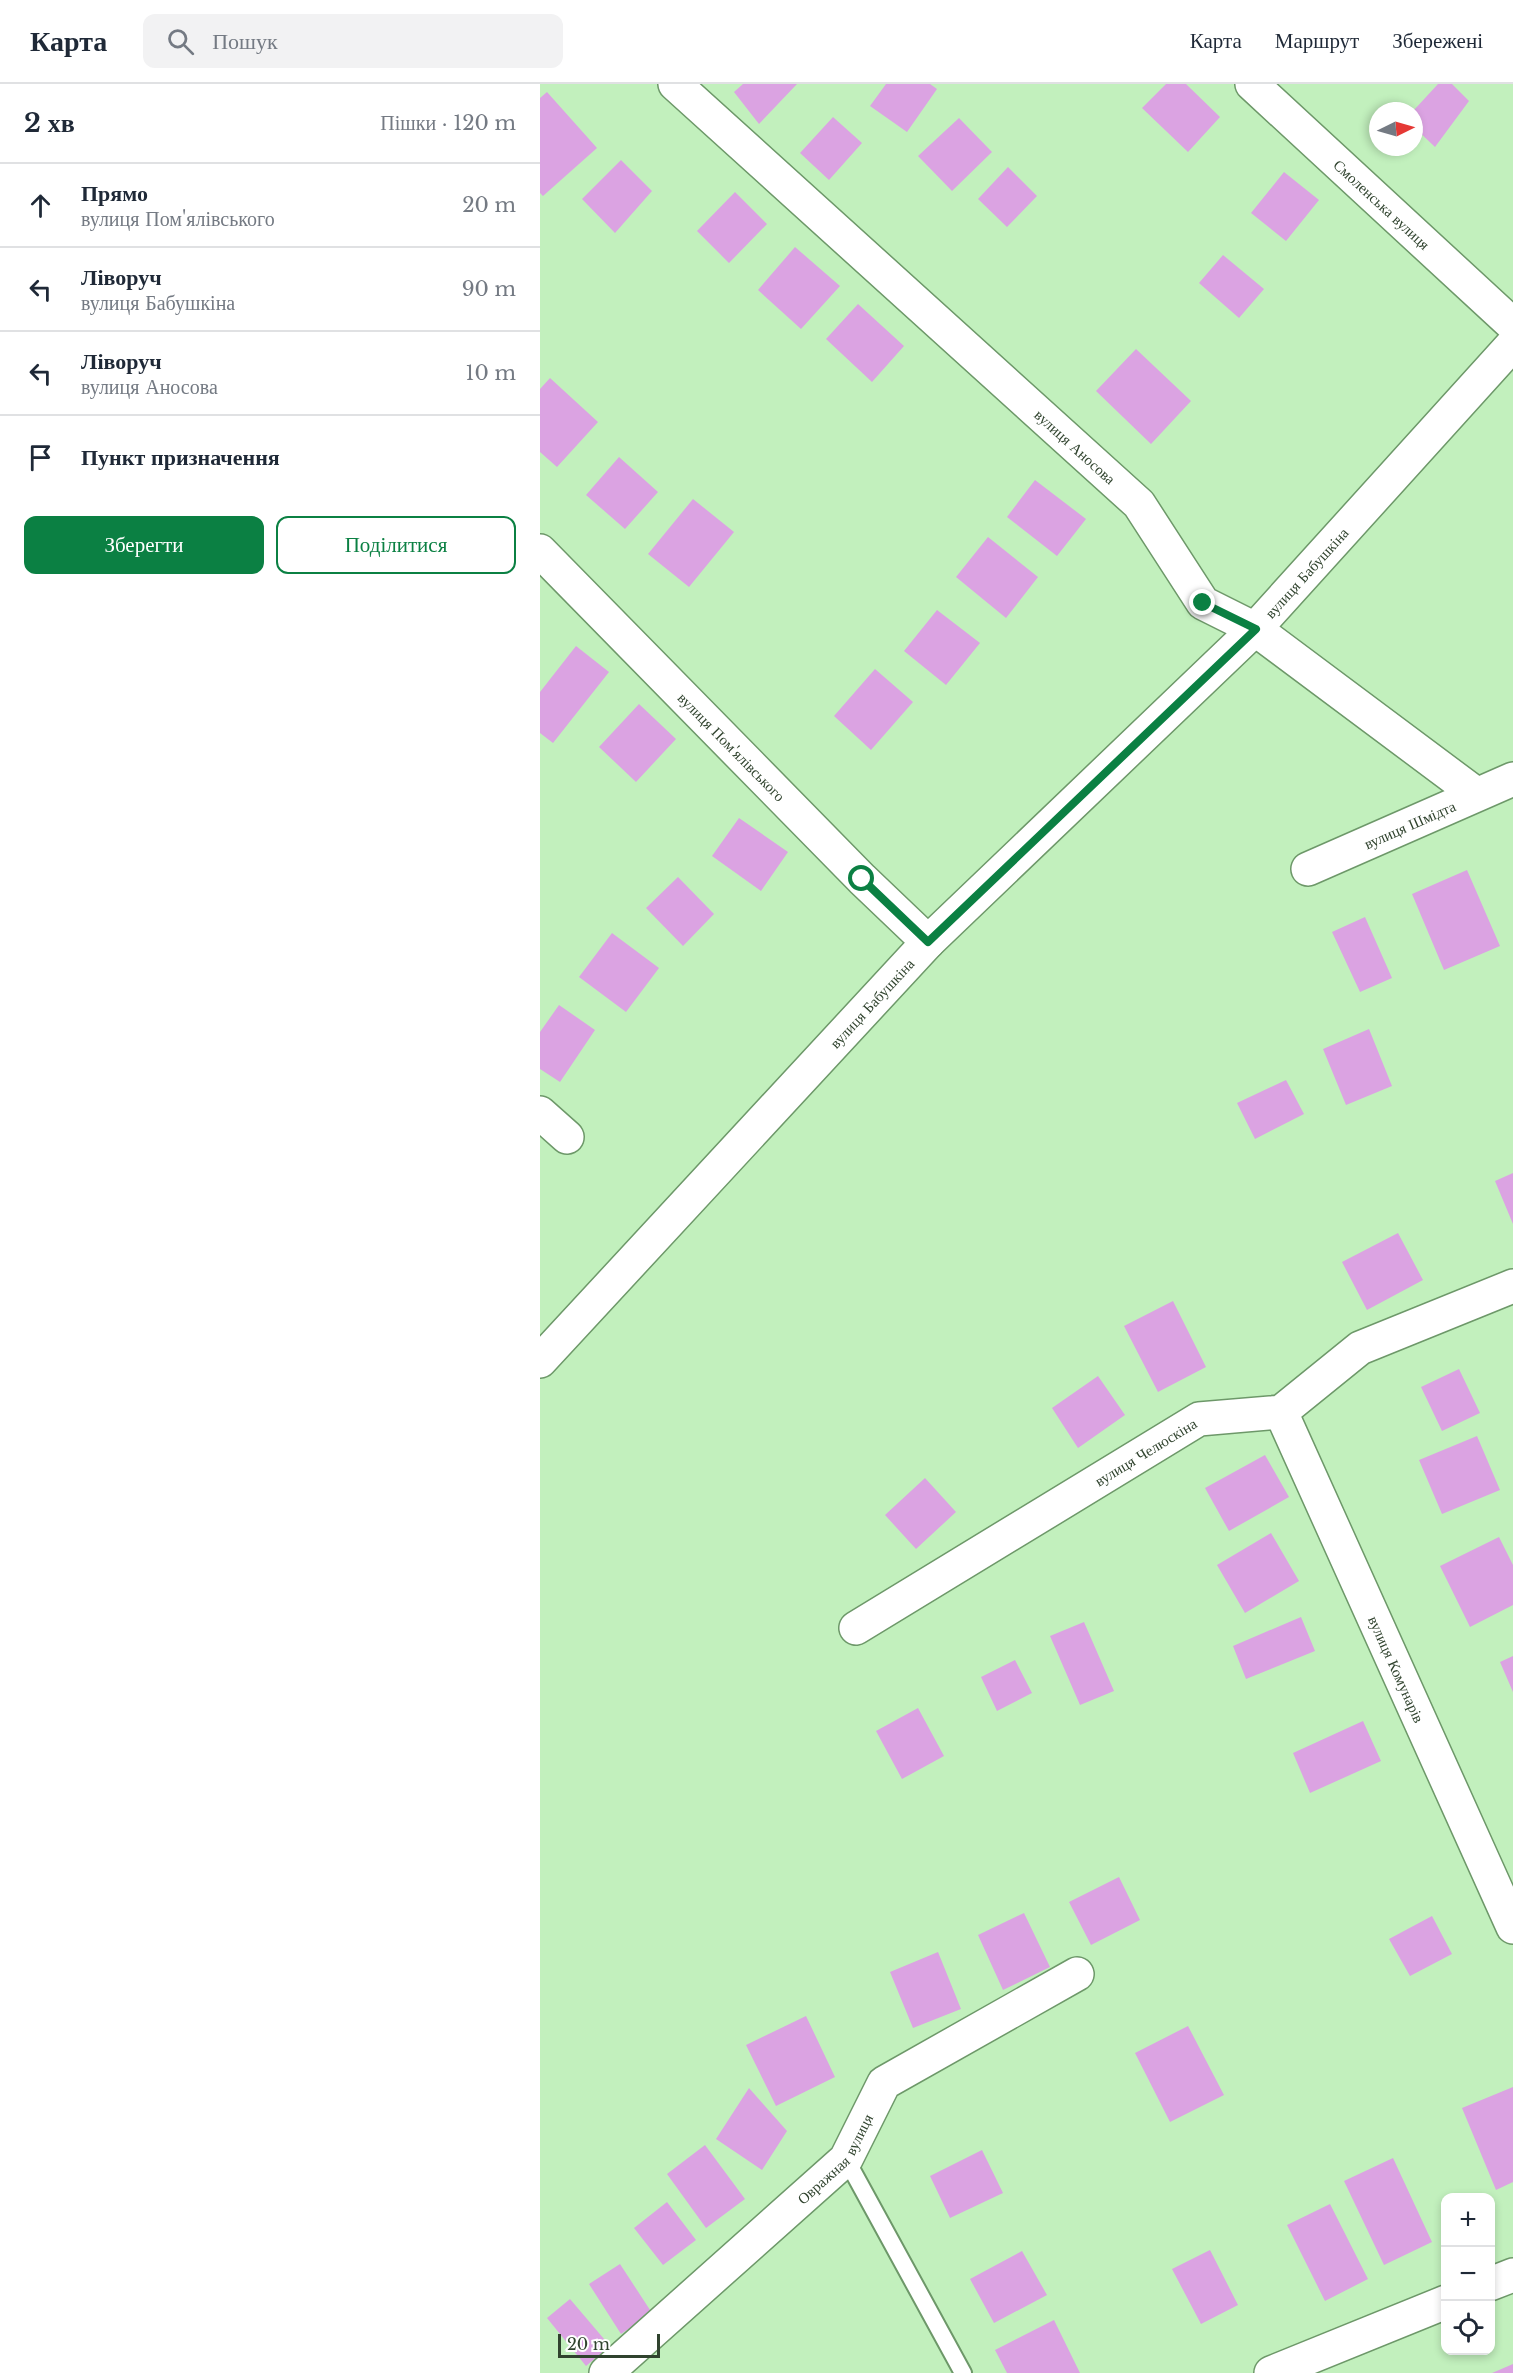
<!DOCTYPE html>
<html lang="uk">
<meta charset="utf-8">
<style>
:root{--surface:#fff;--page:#f2f2f3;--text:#1f2937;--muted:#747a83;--line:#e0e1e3;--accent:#0b8043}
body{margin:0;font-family:"Libre Baskerville",serif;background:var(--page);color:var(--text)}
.controls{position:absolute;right:18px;bottom:18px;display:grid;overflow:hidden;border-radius:12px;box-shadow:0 3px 9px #0003}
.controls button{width:54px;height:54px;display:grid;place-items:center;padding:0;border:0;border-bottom:2px solid var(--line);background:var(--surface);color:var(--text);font:30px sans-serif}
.compass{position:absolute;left:829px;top:18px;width:54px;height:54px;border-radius:50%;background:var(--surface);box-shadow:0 3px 9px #0003;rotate:85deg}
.scale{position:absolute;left:18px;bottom:15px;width:102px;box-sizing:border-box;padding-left:6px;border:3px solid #30432e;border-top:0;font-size:16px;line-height:21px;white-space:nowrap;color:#30432e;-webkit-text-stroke:4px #fff;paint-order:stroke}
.stop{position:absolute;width:18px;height:18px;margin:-14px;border:4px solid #0b8043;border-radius:50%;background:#fff}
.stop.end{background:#0b8043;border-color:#fff;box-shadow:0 2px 6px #0008}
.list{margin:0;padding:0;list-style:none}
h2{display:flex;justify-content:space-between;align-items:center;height:78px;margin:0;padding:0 24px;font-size:26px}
h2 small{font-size:20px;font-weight:400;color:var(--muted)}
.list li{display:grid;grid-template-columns:39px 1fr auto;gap:18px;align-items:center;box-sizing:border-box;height:84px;padding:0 24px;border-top:2px solid var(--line)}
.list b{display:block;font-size:22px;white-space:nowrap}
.list p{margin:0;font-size:20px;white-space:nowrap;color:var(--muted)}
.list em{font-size:20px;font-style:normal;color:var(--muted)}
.actions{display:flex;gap:12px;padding:18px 24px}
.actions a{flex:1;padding:14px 0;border:2px solid var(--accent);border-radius:12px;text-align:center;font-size:21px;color:var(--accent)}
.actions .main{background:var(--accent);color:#fff}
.icon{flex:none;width:33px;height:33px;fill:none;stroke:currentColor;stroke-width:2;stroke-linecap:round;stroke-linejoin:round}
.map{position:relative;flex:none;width:973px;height:2289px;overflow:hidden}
header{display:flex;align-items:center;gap:36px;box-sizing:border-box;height:84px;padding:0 30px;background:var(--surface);border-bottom:2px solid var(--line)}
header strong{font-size:28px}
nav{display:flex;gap:33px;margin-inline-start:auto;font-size:21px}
.search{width:420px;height:54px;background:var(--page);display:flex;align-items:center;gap:15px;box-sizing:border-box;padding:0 21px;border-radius:12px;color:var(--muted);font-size:22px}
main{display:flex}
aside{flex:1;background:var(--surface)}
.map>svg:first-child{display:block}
</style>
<header>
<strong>Карта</strong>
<div class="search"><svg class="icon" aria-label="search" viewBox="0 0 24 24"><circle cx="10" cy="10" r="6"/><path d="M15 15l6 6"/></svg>Пошук</div>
<nav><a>Карта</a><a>Маршрут</a><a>Збережені</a></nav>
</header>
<main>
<aside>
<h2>2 хв<small>Пішки · 120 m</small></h2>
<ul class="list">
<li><svg class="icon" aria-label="ahead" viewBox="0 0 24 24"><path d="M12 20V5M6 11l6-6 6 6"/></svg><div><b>Прямо</b><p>вулиця Пом'ялівського</p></div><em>20 m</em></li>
<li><svg class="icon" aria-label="left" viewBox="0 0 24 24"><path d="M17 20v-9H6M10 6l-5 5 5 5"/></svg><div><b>Ліворуч</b><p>вулиця Бабушкіна</p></div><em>90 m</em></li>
<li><svg class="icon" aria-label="left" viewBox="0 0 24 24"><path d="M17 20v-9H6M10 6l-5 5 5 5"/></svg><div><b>Ліворуч</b><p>вулиця Аносова</p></div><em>10 m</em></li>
<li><svg class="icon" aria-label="arrive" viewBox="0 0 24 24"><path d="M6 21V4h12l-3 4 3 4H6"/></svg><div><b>Пункт призначення</b></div></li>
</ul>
<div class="actions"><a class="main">Зберегти</a><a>Поділитися</a></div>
</aside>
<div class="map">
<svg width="973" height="2289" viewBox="0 0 973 2289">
<rect width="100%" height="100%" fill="#c2f0bd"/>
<path fill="#dba3e2" d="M203,0H257L219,40L194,8Z
M346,0H390L397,5L367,48L330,22Z
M626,0H646L680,33L648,68L602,24Z
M898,0H912L929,17L895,63L874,43V26Z
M7,8L57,64L3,112L0,109V14Z
M293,33L322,59L289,96L260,69Z
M419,34L452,68L412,107L378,72Z
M81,76L112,107L75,149L42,115Z
M468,83L497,112L467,143L438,115Z
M744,88L779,116L746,157L711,129Z
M195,108L227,140L189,179L157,147Z
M255,163L300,202L261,245L218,206Z
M683,171L724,205L699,234L659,199Z
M318,220L364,262L332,298L286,255Z
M596,265L651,317L611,360L556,307Z
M10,294L58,338L17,383L0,368V305Z
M79,373L118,408L85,445L46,411Z
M495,396L546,435L517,472L467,433Z
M153,415L194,448L149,503L108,470Z
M448,453L498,493L466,534L416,493Z
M397,526L440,559L406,601L364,567Z
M36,562L69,588L13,659L0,649V608Z
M335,585L373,618L331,666L294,632Z
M99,620L136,655L96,698L59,663Z
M199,734L248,768L221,807L172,772Z
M927,786L960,862L904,886L872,810Z
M138,793L174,830L143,862L106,824Z
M825,833L852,894L820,908L792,848Z
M72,849L119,884L86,928L39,893Z
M19,921L55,946L20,998L0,985V948Z
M829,945L852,1002L806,1021L783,965Z
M746,996L764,1030L715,1055L697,1019Z
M973,1089V1140L955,1097Z
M858,1149L883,1196L827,1226L802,1178Z
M633,1217L666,1283L618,1308L584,1242Z
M919,1285L940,1329L902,1347L881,1303Z
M558,1292L585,1331L538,1364L512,1324Z
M937,1352L960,1406L902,1430L879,1376Z
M725,1371L749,1413L689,1447L665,1404Z
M385,1394L416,1428L376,1465L345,1431Z
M731,1449L759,1497L705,1529L677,1481Z
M959,1453L973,1481V1521L930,1543L900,1482Z
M761,1533L775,1567L706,1595L693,1562Z
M544,1538L574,1607L540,1621L510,1552Z
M973,1572V1608L960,1578Z
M475,1576L492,1609L457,1627L441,1593Z
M378,1624L404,1672L362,1695L336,1647Z
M823,1637L841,1677L770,1709L753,1669Z
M579,1793L600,1836L551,1861L529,1818Z
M484,1829L510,1883L463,1906L438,1851Z
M892,1832L912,1870L870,1892L849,1855Z
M398,1868L421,1925L373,1944L350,1888Z
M266,1932L295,1993L236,2022L206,1961Z
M648,1942L684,2011L630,2038L595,1969Z
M973,2003V2098L956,2106L922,2024Z
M209,2004L247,2047L222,2086L176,2055Z
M165,2061L205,2115L166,2144L127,2090Z
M442,2066L463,2109L410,2134L390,2092Z
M853,2074L892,2158L844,2181L804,2097Z
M127,2118L156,2156L123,2181L94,2144Z
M790,2120L828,2195L785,2217L747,2141Z
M670,2166L698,2221L661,2240L632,2185Z
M482,2167L507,2211L454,2239L430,2195Z
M80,2180L112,2229L81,2250L49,2200Z
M30,2215L70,2262L46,2282L7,2234Z
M514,2236L540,2289H467L455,2266Z
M973,2280V2289H952Z"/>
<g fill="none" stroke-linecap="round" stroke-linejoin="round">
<defs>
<path id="service" d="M306,2075L423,2289"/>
<g id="minor">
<path id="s1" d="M135,0L599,420L663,519L715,545L936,710"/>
<path id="s2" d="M712,0L973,241"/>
<path id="s3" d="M0,467L322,795L388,858"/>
<path id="s4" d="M768,785L973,695"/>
<path d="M0,1029L27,1053"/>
<path id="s5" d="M0,1277L388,858L715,545L973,260"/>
<path id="s6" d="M741,1328L973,1843"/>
<path id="s7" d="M316,1544L659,1335L741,1328L820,1264L973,1202"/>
<path d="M950,2200L973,2191"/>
<path id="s8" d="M66,2289L306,2075L344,1999L537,1890"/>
<path d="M731,2289L906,2218"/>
</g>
</defs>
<use href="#service" stroke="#6d9869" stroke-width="20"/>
<use href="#minor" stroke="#6d9869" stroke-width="36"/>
<use href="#service" stroke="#fff" stroke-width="16"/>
<use href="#minor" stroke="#fff" stroke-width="33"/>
</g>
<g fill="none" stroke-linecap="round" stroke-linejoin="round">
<path stroke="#0b8043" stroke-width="8" d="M322,795L388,858L716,545L663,519"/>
</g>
<g text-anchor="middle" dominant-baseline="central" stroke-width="4.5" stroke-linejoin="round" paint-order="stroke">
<g font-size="15" fill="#30432e" stroke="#fff">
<text stroke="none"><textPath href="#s2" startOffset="177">Смоленська вулиця</textPath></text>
<text stroke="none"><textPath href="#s1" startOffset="540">вулиця Аносова</textPath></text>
<text stroke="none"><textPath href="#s5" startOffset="1100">вулиця Бабушкіна</textPath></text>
<text stroke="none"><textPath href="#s3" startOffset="274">вулиця Пом'ялівського</textPath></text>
<text stroke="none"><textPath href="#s4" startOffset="111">вулиця Шмідта</textPath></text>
<text stroke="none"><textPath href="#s5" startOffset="488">вулиця Бабушкіна</textPath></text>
<text stroke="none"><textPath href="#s7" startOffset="339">вулиця Челюскіна</textPath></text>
<text stroke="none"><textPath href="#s6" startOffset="282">вулиця Комунарів</textPath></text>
<text stroke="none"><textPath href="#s8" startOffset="315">Овражная вулиця</textPath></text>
</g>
</g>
</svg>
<div class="controls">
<button>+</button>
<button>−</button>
<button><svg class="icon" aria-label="locate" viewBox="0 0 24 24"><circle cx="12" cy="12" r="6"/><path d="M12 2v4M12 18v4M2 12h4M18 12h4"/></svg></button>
</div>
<svg class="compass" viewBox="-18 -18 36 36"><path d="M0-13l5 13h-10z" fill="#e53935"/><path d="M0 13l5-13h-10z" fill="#747a83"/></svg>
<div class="scale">20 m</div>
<div class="stop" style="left:322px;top:795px"></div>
<div class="stop end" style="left:663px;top:519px"></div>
</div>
</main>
